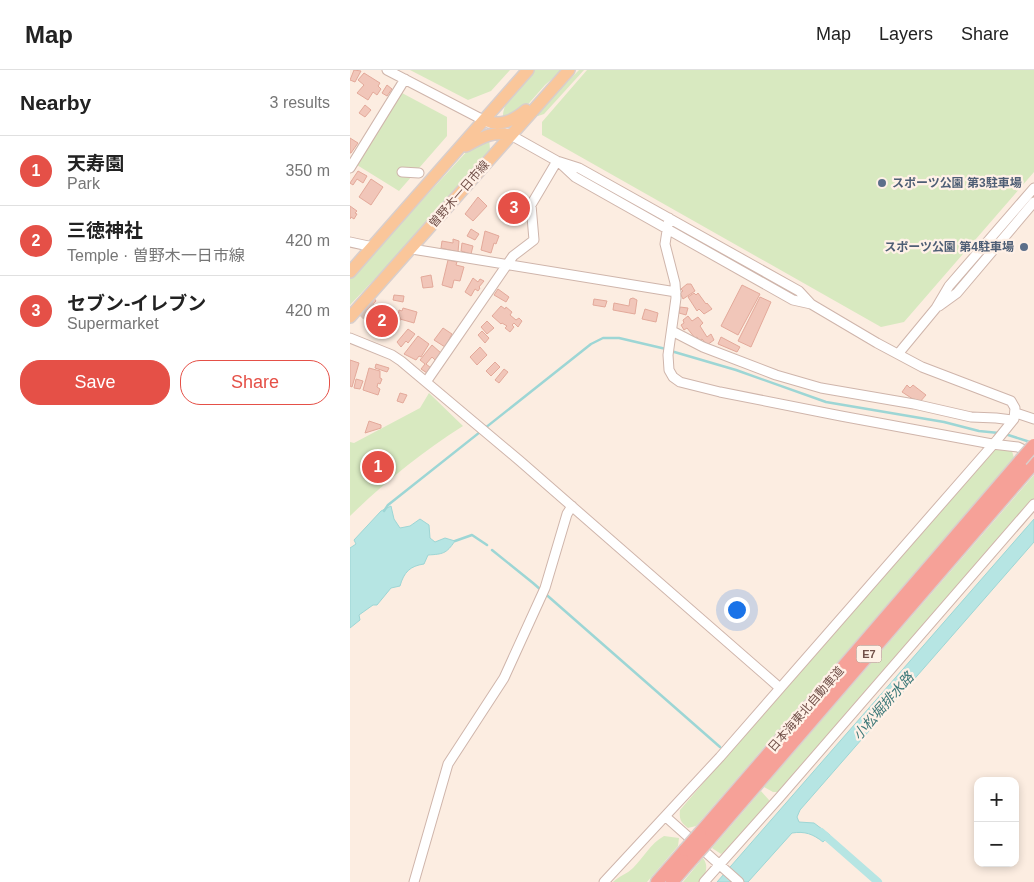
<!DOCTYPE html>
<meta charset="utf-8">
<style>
:root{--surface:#fff;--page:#f2f2f2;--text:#222;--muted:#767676;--line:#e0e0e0;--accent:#e55047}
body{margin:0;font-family:Helvetica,"Noto Sans JP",sans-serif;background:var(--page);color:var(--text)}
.controls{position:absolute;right:15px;bottom:15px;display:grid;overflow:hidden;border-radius:10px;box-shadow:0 2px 8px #0003}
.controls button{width:45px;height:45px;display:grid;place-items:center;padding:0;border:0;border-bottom:1px solid var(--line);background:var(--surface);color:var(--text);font:25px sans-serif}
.you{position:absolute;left:386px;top:539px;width:18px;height:18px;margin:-12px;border:4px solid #fff;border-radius:50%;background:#1a73e8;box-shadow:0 0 0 8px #1a73e833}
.badge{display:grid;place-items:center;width:32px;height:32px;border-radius:50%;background:var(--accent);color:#fff;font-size:16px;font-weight:700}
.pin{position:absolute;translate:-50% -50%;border:2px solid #fff;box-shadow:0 1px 5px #0006}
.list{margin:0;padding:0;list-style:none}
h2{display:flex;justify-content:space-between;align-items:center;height:65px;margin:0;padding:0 20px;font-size:21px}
h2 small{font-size:16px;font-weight:400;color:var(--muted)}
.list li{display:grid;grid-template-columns:32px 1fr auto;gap:15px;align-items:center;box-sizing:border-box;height:70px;padding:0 20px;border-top:1px solid var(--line)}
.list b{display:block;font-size:19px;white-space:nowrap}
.list p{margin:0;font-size:16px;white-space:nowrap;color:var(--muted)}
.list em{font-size:16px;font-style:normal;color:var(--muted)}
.actions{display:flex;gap:10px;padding:15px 20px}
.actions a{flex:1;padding:11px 0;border:1px solid var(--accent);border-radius:20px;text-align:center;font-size:18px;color:var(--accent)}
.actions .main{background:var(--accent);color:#fff}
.map{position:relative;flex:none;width:684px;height:812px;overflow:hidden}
header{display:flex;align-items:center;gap:30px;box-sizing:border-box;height:70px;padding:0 25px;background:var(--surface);border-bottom:1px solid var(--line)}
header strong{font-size:24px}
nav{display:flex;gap:28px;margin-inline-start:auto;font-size:18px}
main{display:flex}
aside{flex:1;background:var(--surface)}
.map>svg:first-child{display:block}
</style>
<header>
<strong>Map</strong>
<nav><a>Map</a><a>Layers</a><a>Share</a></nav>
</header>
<main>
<aside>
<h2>Nearby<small>3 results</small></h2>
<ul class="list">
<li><span class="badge">1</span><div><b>天寿園</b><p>Park</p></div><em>350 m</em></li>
<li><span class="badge">2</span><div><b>三徳神社</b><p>Temple · 曽野木一日市線</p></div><em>420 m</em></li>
<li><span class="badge">3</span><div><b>セブン-イレブン</b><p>Supermarket</p></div><em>420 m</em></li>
</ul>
<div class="actions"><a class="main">Save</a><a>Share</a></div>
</aside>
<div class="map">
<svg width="684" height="812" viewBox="0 0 684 812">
<rect width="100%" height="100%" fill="#fcede1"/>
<path fill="#d8e9c0" d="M60,0H160L141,21L118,30Z
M184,0H212L195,15L173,40L153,48C152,29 172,13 184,0Z
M229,0H234L194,44L188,46L186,44Z
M237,0H684V102L554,252L531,257L192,65V52Z
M52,23L97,47V66L49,121L7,95Z
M139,69L140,79L135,87L72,159L0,235V209L120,78Z
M79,323L113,356C72,382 35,412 0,446V372L4,373L70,338Z
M648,378L662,381L664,388L346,756L338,758C331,752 329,750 330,740L638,382Z
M684,405V431L430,722H423L414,717Z
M411,721L419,730V735L379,778L371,784L362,778Z
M314,766L329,768L328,776L297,812H263C269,806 277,804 283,798C294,787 300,774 314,766Z
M353,788C359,796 356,805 350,812H333Z"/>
<path fill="#b6e5e3" stroke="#9dd6d5" d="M41,436L44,449L50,458L60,456L70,449L79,455L80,468L85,472L95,468L105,471C96,484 93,484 78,485L74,494C60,496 54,502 50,516L41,518L27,535H23L9,545L10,550L0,558V478L6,474L4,470L31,441Z
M684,449V472L450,740L447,747L449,752L464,753L480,765L473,772C463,764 455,761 442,763L398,812H367Z"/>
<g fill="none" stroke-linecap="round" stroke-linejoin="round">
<path stroke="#9dd6d5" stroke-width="2.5" d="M321,281L386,300L476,332L594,352L629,361L649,363
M655,364L680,372
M34,441L38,435L241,274L253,268H269L316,279
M105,471L122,465L137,475
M142,480L183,513L370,677"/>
<path stroke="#b6e5e3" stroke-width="8" d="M471,762L528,812"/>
</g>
<path fill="#f1c6b9" stroke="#e3a99a" d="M4,0L11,1L5,12L0,10Z
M14,3L30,13L28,16L31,19L27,25L23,22L18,30L7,23L14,15L8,10Z
M37,15L42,19L37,26L32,23Z
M15,35L21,40L15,47L9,43Z
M0,68L8,73L1,83H0Z
M8,101L17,106L13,113L7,109L3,115L0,113Z
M21,109L33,117L21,135L9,127Z
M128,127L137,136L123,151L115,144Z
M164,128L175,139L163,151L152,141Z
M0,136L7,141L5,143L7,144L4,149L1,147L0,149Z
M121,159L129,164L125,170L117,166Z
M135,161L149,166L146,174L144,173L141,183L131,180Z
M103,169L109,171L108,182L91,178L92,171L103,173Z
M112,173L123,176L121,184L111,181Z
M98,190L107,192L106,195L114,197L110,211L104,210L102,218L92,215Z
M81,205L83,217L73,218L71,207Z
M123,208L128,212L130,209L134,211L129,217L130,218L128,221L125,219L121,226L115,222Z
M337,214H341L345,221L333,229L330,223L333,221L331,219Z
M392,215L410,224L388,265L371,256Z
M148,219L159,227L156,232L144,225Z
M344,223L346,225L348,223L356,234L357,233L362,239L354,244L349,239L347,241L338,227Z
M44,225L54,226L53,232L43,230Z
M410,227L421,232L401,277L388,271Z
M24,228L26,231L12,246L10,243Z
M283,228L287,230L285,244L263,240L264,233L279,236L280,229Z
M244,229L257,231L255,237L243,235Z
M151,236L155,239L156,237L162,242L160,245L166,250L169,248L172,251L168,257L164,253L162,255L164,257L160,262L155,258L157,256L152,253L151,254L142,246Z
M330,237L338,238L336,245L329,243Z
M53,238L67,242L64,253L50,249V247L48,246L49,240L52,241Z
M295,239L308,243L306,252L292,249Z
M338,246L342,251L348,247L353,253L350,256L357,267L361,264L364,270L357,275L352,269L349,271L347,267L345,268L337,258L334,260L331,255L334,253L333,250Z
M30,247L37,252L34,259L24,255L27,248L30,249Z
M42,247L50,250L43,265L36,263Z
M137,251L144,258L137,264L131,257Z
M93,258L102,264L95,277L84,270Z
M58,259L65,264L58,273L56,271L51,277L47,272Z
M132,261L139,268L135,273L128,265Z
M68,266L79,274L71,287L69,286L66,290L54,284Z
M371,267L390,277L387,282L368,274Z
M82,275L91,283L85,290L82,287L76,294L81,298L77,303L71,299L75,294L70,290Z
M130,277L137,285L127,295L120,287Z
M0,290L9,293L2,317L0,316Z
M145,292L150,297L141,306L136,301Z
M26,294L39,298L37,302L25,298Z
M19,298L30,301V308L32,309L30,314L28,313L27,317L30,319L28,325L13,320Z
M154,299L158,302L149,313L145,310Z
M6,309L13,311L10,319L4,318Z
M557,315L560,318L563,315L576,325L569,333L552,322Z
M50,323L57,325L53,333L47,331Z
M19,351L31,355V358L15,363Z"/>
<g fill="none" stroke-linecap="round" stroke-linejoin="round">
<path stroke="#dac6bb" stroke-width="9" stroke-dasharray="9 4.5" stroke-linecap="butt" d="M10,246L23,233"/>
<defs>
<path id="minor" d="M37,0L139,53
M157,63L207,91L229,98L449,221L461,234L527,273L572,297L661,331L665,338L664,349L647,370L370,687L254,812
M210,93L225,107L443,230L461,234
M0,98L55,9
M52,102L69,103
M319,148L315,174L325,213L326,228L318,285L319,300L323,307L330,312L370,322L491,346L642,374L668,377L684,385
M0,172L23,177
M62,179L326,222
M589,236L607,223L684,132
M322,261L353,277L426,305L471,318L564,334L621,347L646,348L662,350
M0,268L42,285L51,291L170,391L430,618
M548,284L586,238L599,216L684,118
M76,312L163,186L184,170L181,135L207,91
M666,343L684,349
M316,747L389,812
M64,812L98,694L154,608L195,518L217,444L222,436
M354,812L429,728L684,434"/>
<path id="major" d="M134,50C150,57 163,51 176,40
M116,76C132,67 142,61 161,65
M0,202L178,0
M0,247L219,0"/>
<path id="highway" d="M350,763L671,390
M358,771L684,393
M307,812L335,780
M322,812L343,788"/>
</defs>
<use href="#minor" stroke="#cfb5ab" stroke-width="11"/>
<use href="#major" stroke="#d8cecc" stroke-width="14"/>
<use href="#highway" stroke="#d8cecc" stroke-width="15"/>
<use href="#minor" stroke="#fff" stroke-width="9"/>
<use href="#major" stroke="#fac69a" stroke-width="11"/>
<use href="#highway" stroke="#f6a198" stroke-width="12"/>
<defs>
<path id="highway-bridge" d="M671,390L684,375
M335,780L350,763
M343,788L358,771"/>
</defs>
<use href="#highway-bridge" stroke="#d8cecc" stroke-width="15" stroke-linecap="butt"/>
<use href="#highway-bridge" stroke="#f6a198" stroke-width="12"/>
</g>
<g fill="#5c6f8a" stroke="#fff1e7" stroke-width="2">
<circle cx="532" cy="113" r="5"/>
<circle cx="674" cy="177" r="5"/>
</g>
<g text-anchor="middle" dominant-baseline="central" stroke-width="4.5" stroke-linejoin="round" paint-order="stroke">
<rect fill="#fff1e7" stroke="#9c8078" stroke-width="1" x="506.5" y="575.5" width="25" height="17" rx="4"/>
<g font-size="11" font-weight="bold" fill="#725049">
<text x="519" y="584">E7</text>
</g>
<g font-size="12" font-weight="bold" fill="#4e5e75" stroke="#fff1e7" text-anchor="start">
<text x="542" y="113">スポーツ公園 第3駐車場</text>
<text x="664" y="177" text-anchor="end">スポーツ公園 第4駐車場</text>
</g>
<g font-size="12" fill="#725049" stroke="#fff1e7">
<text transform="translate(109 124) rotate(-49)">曽野木一日市線</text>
<text transform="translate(456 639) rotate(-49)">日本海東北自動車道</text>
</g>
<g font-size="14" font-style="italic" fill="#3c7878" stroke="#fff1e7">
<text transform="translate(533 636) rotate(-49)">小松堀排水路</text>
</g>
</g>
</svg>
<div class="controls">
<button>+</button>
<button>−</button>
</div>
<div class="you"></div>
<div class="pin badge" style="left:28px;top:397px">1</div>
<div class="pin badge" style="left:32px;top:251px">2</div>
<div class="pin badge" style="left:164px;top:138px">3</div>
</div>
</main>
